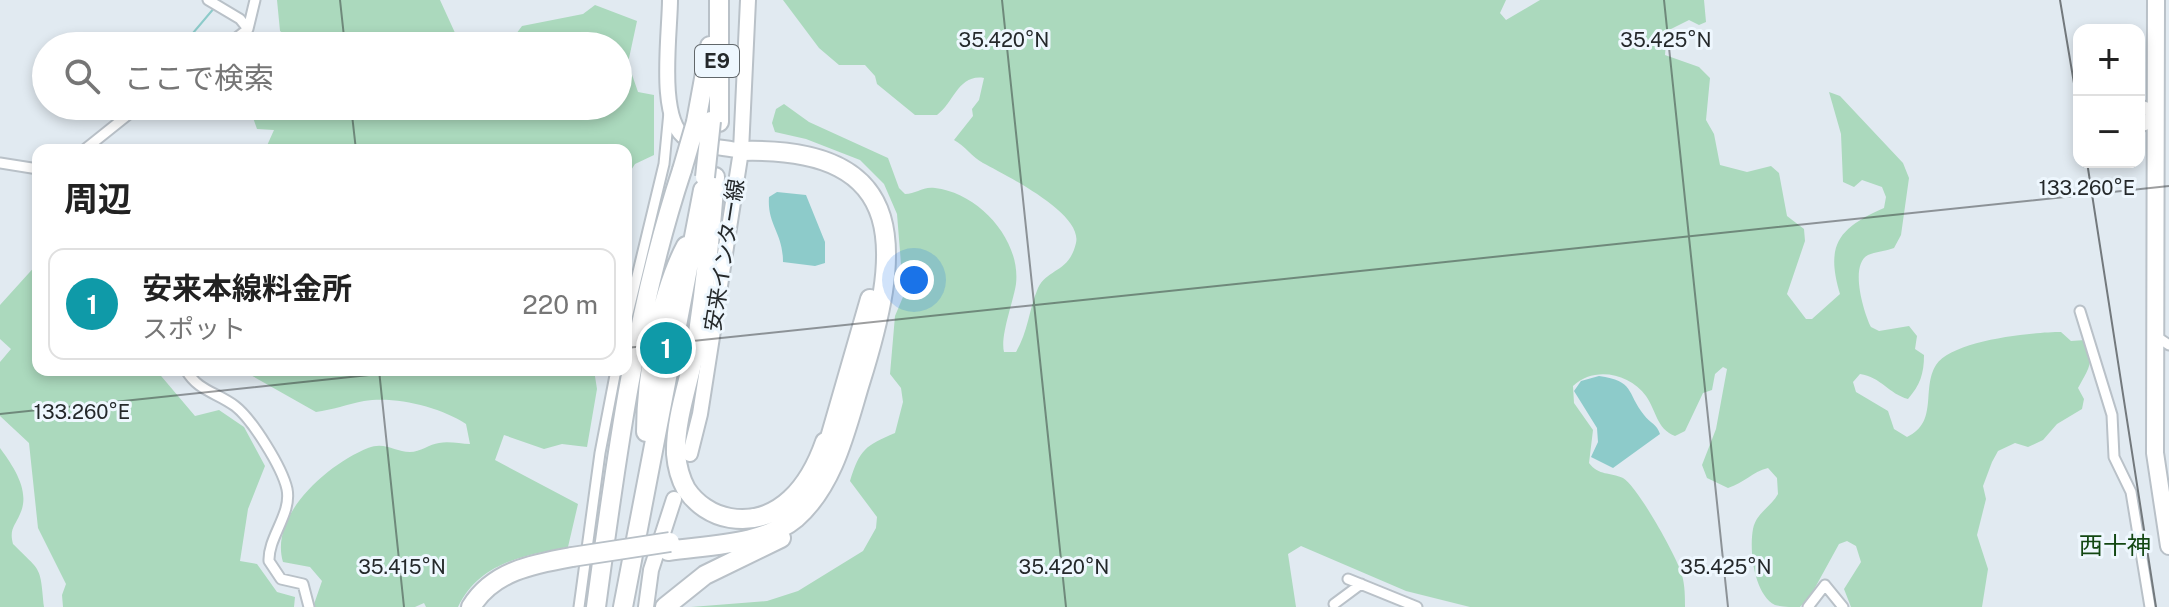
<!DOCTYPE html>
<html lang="ja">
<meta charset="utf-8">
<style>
:root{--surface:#fff;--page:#f2f2f2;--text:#222;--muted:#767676;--line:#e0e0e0;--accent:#d93025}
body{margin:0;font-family:"Public Sans","Noto Sans JP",sans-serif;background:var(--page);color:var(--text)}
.controls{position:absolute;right:24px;top:24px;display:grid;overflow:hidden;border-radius:16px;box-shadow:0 4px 12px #0003}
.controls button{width:72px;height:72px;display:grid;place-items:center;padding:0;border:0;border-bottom:2px solid var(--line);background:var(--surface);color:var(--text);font:40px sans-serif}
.you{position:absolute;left:914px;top:280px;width:28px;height:28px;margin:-20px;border:6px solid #fff;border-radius:50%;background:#1a73e8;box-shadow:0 0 0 12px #1a73e833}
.badge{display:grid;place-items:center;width:52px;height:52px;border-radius:50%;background:var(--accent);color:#fff;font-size:26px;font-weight:700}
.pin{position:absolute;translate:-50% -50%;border:4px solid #fff;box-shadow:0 2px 8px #0006}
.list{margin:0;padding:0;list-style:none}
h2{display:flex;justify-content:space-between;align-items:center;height:104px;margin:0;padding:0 32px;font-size:34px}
h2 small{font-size:26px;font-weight:400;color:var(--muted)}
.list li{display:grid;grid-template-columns:52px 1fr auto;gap:24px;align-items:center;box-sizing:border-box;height:112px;margin:0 16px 16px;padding:0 16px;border:2px solid var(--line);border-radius:16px}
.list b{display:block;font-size:30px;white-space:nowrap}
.list p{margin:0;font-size:26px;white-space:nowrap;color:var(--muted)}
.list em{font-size:26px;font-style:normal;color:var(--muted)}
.icon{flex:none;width:44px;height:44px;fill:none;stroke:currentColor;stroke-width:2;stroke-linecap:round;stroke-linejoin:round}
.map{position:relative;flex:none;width:2169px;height:607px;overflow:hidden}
.search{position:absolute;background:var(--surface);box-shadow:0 4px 12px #0003;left:32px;top:32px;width:600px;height:88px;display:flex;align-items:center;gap:20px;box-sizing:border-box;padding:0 28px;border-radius:44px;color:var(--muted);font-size:30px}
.panel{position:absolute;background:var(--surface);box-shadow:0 4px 12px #0003;left:32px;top:144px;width:600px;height:232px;border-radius:16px}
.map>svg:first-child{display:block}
</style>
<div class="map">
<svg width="2169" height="607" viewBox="0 0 2169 607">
<rect width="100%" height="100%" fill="#e1eaf1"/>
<path fill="#abd9bd" d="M277,0H440L461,46H358L333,33L291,39L280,31Z
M783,0H1506L1500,13L1506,20L1540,0H1704L1706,22L1699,25L1689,20L1667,31L1665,55L1699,67L1710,78L1706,120L1714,134L1720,165L1747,172L1771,166L1779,173L1787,216L1804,229L1805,241L1787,294L1806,319H1812L1840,294C1825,244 1839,228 1884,208L1886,197L1882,187L1862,180L1854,187L1843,182L1841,134L1829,92L1840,96L1903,163L1909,178L1901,235L1894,248C1886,251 1875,252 1868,255C1849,265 1864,313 1871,327L1879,331L1909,326L1917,336L1915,349L1924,355C1924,374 1920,385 1908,399C1889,394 1881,377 1860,374L1853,382L1856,392L1888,411L1894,429L1907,437C1939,422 1921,389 1936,365C1952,340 2033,332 2061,332L2071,341L2085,340C2095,362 2089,368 2078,388L2084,399L2082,409L2057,424L2043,440L2028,447L2015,443L1998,451L1992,462L1983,486L1986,499L1977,535L1988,569L1982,607H1851L1844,589L1861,562L1856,546L1847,541L1839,544L1811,595L1800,607C1792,607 1782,607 1775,605C1754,594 1749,550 1753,529C1756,513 1771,507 1778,494L1777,478L1768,468C1752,472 1744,483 1728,488L1707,478L1702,465L1716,429L1727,369L1723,367L1715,374L1712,390L1703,393L1685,431L1675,436C1656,428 1657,412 1646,396C1629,373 1594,366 1573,386L1574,403L1593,430L1589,463C1599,476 1610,472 1623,478C1638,487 1677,557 1682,575C1685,586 1685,597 1685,607H1470L1406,591L1301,546L1288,554L1296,607H691L767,601L798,591L863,551L876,528L877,517L850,481C860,449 865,446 895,433L903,402L901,388L890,374L895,316L908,285L901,264L897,214L884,184L860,160L806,139L775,132L772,123L776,109L784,104L809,122L888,158L899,188L905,194C916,194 923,186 935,188C979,193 1021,240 1016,284C1013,303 1000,336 1004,352H1016C1028,332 1029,309 1038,288C1048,268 1069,273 1076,243C1083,213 1005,175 983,163C972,157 965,146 954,140L973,116L972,109L979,100L984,78C958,74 954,103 937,115H915L877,84L875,76L865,65H839L819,48Z
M595,5L637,21L628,63L638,92L654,95V155L635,164L626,178V150H265L274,130L257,129L249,106H282L290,111L300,106H618V46H507L522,26L583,14Z
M38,263V370H156L195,416L219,410L244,427L265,466L248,509L240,561L257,564L277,592L295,597L294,607H63L62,595L66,584L38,528L29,443L0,416V362L11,349L0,339V305Z
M220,370H594L597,389L587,447L562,444L544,449L504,435L495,460L578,504L568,547C523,556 480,562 458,607H426L424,603L415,607H313L322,581L310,567L283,562C269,515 328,464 368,448C385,441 395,452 410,452C420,452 430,444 439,443C449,441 461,444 470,444L466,424C440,407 396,396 364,401C348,404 332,410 316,412L247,373L229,375Z
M0,448C13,466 31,491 20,514C15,526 9,529 13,544C42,573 40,565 44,607H0Z"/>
<path fill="#8dcbca" d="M777,192L806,195L825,242V263L815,266L783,262C783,232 767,225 769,197Z
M1599,376C1635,381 1626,392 1644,415C1650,423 1657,424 1660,434L1613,468L1591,457L1598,442L1597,428L1574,391L1581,381Z"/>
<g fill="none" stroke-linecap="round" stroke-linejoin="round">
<path stroke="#8dcbca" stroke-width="2" d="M182,46L215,7"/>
<defs>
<path id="minor" d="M208,0L240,19L248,29
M226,46L248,29L255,0
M84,150L139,106
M0,163L38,169
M2080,311L2112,415L2114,457L2131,492L2150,607
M626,322L664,164L669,112
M2154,335L2169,345
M186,370C198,391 216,392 235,406C252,419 282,467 287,489C292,514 268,537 269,561L281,579L303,584L309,607
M1348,579L1417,607
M1334,604L1361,584
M579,607L600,453L616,370
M1808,607L1825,585L1843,607"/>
<path id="tertiary" d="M2139,106L2156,112L2145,124L2139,125"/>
<path id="secondary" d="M670,0C670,32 657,121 686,138C701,147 723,147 741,151
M690,454L700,414L741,151L748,0
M646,607L651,570L674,499"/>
<path id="trunk" d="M2156,0L2155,453L2169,546"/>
<path id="motorway" d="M696,122L710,46
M719,122V0
M715,177C711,231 705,286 697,340C691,377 675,416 676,454C677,466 680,478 686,489C696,504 712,515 730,518C780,526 810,485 825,442
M646,432C646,377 660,295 686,246
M825,455L870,299
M668,551C708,545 764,545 796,518C834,485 846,429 860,383C900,255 916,146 741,151
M471,607C493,571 533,564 572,557
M596,607C616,459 635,312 682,170
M623,607L703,190
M665,607L705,575L781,538"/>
</defs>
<use href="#minor" stroke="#b9c1c8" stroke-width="13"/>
<use href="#tertiary" stroke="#b9c1c8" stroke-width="16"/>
<use href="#secondary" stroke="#b9c1c8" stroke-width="18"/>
<use href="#trunk" stroke="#b9c1c8" stroke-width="20"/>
<use href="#motorway" stroke="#b9c1c8" stroke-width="22"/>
<use href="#minor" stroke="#fff" stroke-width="9"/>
<use href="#tertiary" stroke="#fff" stroke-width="12"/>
<use href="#secondary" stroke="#fff" stroke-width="14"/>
<use href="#trunk" stroke="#fff" stroke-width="16"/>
<use href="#motorway" stroke="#fff" stroke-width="18"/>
<path stroke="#73797d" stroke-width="2" d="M2060,0L2079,113
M2087,162L2156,607"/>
<defs>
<path id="motorway-bridge" d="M682,170L696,122
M705,177L711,121
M572,557L670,542"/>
</defs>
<use href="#motorway-bridge" stroke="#b9c1c8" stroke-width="22" stroke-linecap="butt"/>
<use href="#motorway-bridge" stroke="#fff" stroke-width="18"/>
</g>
<path fill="none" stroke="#25292b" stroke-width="2" stroke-opacity="0.45" d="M340,0L345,46M1002,0L1066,607M1664,0L1728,607M351,106L356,150M626,348L2169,186M379,370L404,607M0,414L416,370"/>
<g text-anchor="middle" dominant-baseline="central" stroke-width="6" stroke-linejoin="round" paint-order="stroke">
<rect fill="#eef7fe" stroke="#61676a" stroke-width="2" x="695" y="45" width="44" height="32" rx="6"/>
<g font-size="20" font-weight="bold" fill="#25292b">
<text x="717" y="61">E9</text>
</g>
<g font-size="22" fill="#25292b" stroke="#eef7fe">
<text transform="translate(724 255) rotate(-81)">安来インター線</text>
</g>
<g font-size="24" fill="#124712" stroke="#eef7fe">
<text x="2115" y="545">西十神</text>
</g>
</g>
<g font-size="20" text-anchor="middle" fill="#25292b" stroke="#eef7fe" stroke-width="6" stroke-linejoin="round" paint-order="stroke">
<text x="1004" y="47">35.420°N</text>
<text x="1666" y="47">35.425°N</text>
<text x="2087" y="195">133.260°E</text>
<text x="82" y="419">133.260°E</text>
<text x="402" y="574">35.415°N</text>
<text x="1064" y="574">35.420°N</text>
<text x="1726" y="574">35.425°N</text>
</g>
</svg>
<div class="controls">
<button>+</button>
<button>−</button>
</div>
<div class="you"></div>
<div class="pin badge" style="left:666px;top:348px;background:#0f9aa8">1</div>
<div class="search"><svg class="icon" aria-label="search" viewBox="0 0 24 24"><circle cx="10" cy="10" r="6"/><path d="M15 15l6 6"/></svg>ここで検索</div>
<section class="panel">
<h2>周辺<small></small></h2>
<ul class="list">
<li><span class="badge" style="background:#0f9aa8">1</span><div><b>安来本線料金所</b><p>スポット</p></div><em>220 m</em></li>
</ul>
</section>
</div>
